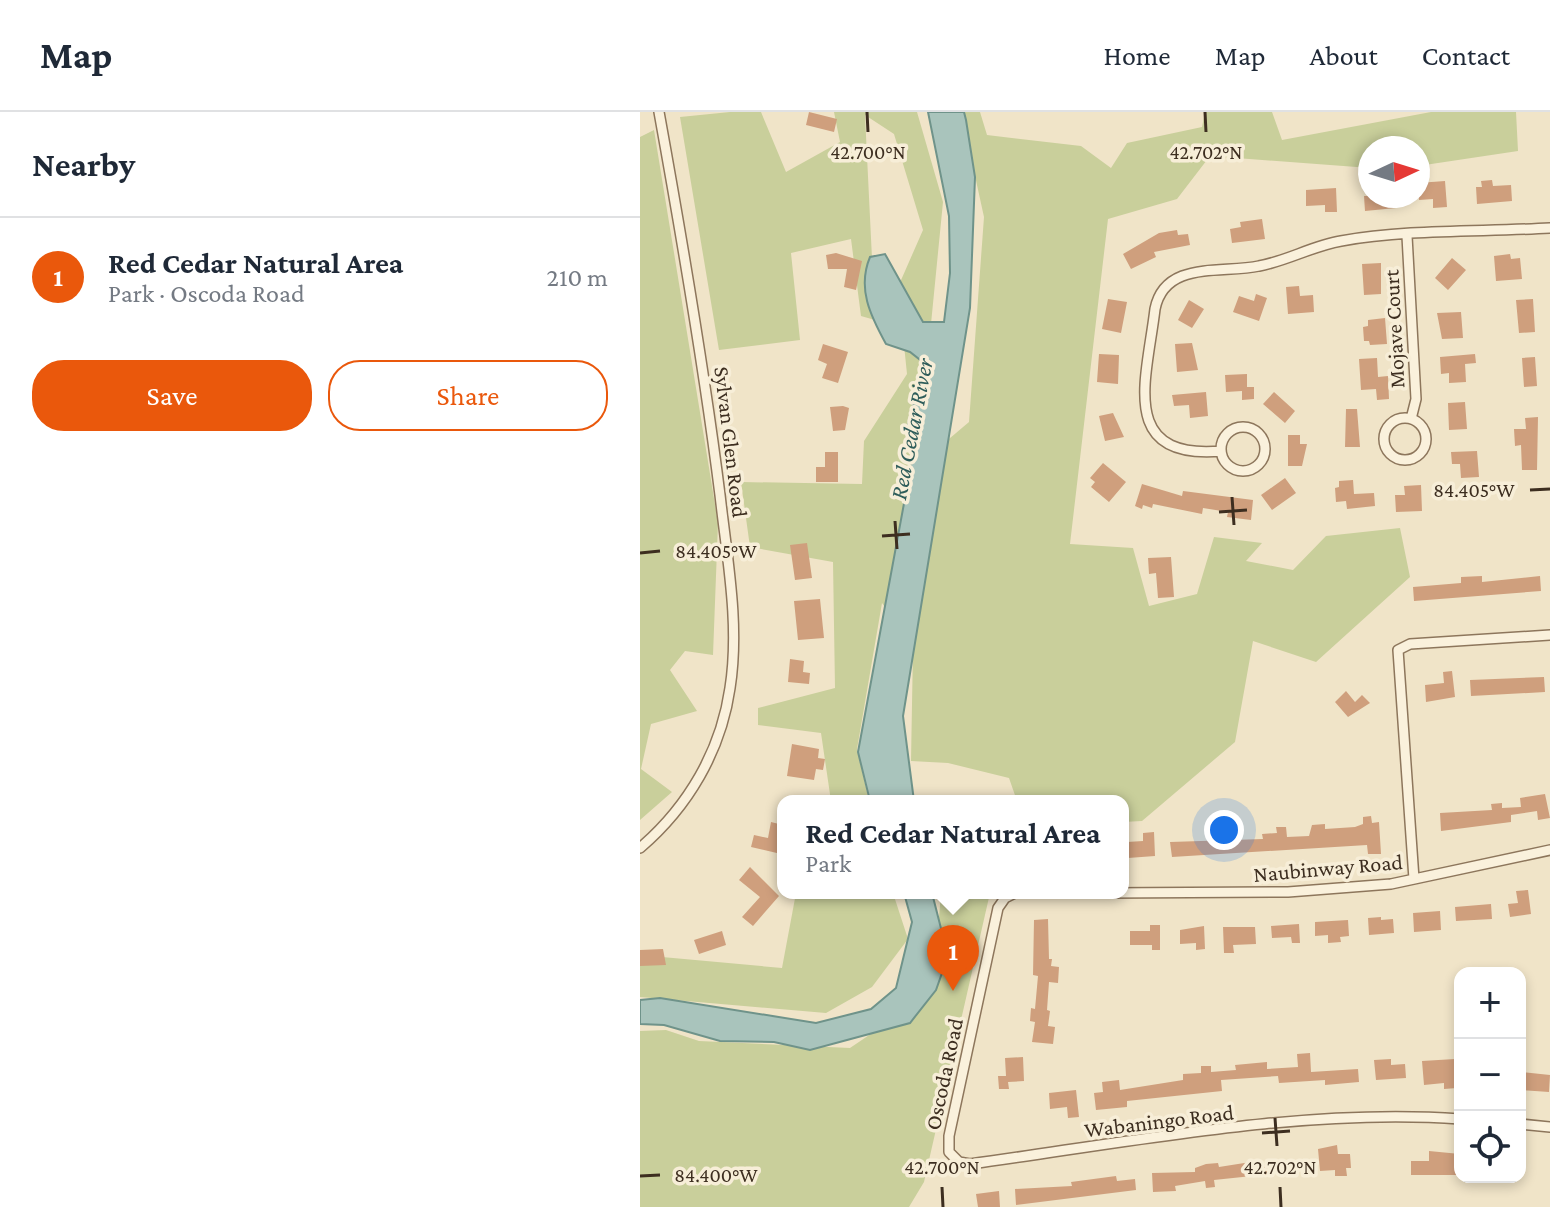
<!DOCTYPE html>
<meta charset="utf-8">
<style>
:root{--surface:#fff;--page:#f6f6f7;--text:#1f2937;--muted:#747a83;--line:#e0e1e3;--accent:#ea580c}
body{margin:0;font-family:"Crimson Pro",serif;background:var(--page);color:var(--text)}
.controls{position:absolute;right:24px;bottom:24px;display:grid;overflow:hidden;border-radius:16px;box-shadow:0 4px 12px #0003}
.controls button{width:72px;height:72px;display:grid;place-items:center;padding:0;border:0;border-bottom:2px solid var(--line);background:var(--surface);color:var(--text);font:40px sans-serif}
.compass{position:absolute;left:718px;top:24px;width:72px;height:72px;border-radius:50%;background:var(--surface);box-shadow:0 4px 12px #0003;rotate:86deg}
.you{position:absolute;left:584px;top:718px;width:28px;height:28px;margin:-20px;border:6px solid #fff;border-radius:50%;background:#1a73e8;box-shadow:0 0 0 12px #1a73e833}
.badge{display:grid;place-items:center;width:52px;height:52px;border-radius:50%;background:var(--accent);color:#fff;font-size:26px;font-weight:700}
.pin{position:absolute;translate:-50% -66px;filter:drop-shadow(0 2px 4px #0008)}
.pin::after{content:'';position:absolute;top:42px;width:28px;height:24px;background:inherit;clip-path:polygon(0 0,100% 0,50% 100%)}
.popup{position:absolute;left:137px;top:683px;width:352px;height:104px;box-sizing:border-box;display:grid;place-content:center;border-radius:16px;background:var(--surface);filter:drop-shadow(0 2px 6px #0005);font-size:26px;white-space:nowrap;color:var(--muted)}
.popup b{font-size:30px;color:var(--text)}
.popup::after{content:'';position:absolute;left:50%;top:100%;margin-left:-16px;border:16px solid transparent;border-top-color:var(--surface)}
.list{margin:0;padding:0;list-style:none}
h2{display:flex;justify-content:space-between;align-items:center;height:104px;margin:0;padding:0 32px;font-size:34px}
h2 small{font-size:26px;font-weight:400;color:var(--muted)}
.list li{display:grid;grid-template-columns:52px 1fr auto;gap:24px;align-items:center;box-sizing:border-box;height:120px;padding:0 32px;border-top:2px solid var(--line)}
.list b{display:block;font-size:30px;white-space:nowrap}
.list p{margin:0;font-size:26px;white-space:nowrap;color:var(--muted)}
.list em{font-size:26px;font-style:normal;color:var(--muted)}
.actions{display:flex;gap:16px;padding:24px 32px}
.actions a{flex:1;padding:18px 0;border:2px solid var(--accent);border-radius:32px;text-align:center;font-size:28px;color:var(--accent)}
.actions .main{background:var(--accent);color:#fff}
.icon{flex:none;width:44px;height:44px;fill:none;stroke:currentColor;stroke-width:2;stroke-linecap:round;stroke-linejoin:round}
.map{position:relative;flex:none;width:910px;height:1095px;overflow:hidden}
header{display:flex;align-items:center;gap:48px;box-sizing:border-box;height:112px;padding:0 40px;background:var(--surface);border-bottom:2px solid var(--line)}
header strong{font-size:38px}
nav{display:flex;gap:44px;margin-inline-start:auto;font-size:28px}
main{display:flex}
aside{flex:1;background:var(--surface)}
.map>svg:first-child{display:block}
</style>
<header>
<strong>Map</strong>
<nav><a>Home</a><a>Map</a><a>About</a><a>Contact</a></nav>
</header>
<main>
<aside>
<h2>Nearby<small></small></h2>
<ul class="list">
<li><span class="badge">1</span><div><b>Red Cedar Natural Area</b><p>Park · Oscoda Road</p></div><em>210 m</em></li>
</ul>
<div class="actions"><a class="main">Save</a><a>Share</a></div>
</aside>
<div class="map">
<svg width="910" height="1095" viewBox="0 0 910 1095">
<rect width="100%" height="100%" fill="#f0e4c8"/>
<path fill="#c9cf9b" d="M90,0H121L146,60L200,30L194,0H277L303,90L277,354L329,310L344,105L321,0H340L347,23L441,34L471,56L487,31L562,15L565,0H632L642,28L791,0H876L878,39L778,54V36H730V56L570,44L537,87L468,107L430,432L493,436L509,494L557,482L574,425L622,431L606,449L653,458L686,424L760,416L770,465L676,550L613,529L595,630L502,709L483,710V689H377L369,666L308,651L271,649L273,536L242,491L217,637L229,689H191L181,621L118,613V596L195,576L193,450L110,435L101,370L222,372L224,329L267,262L258,175L283,118L254,22L225,3L235,208L221,204L211,127L151,141L160,228L79,238L40,5Z
M14,18L78,411L73,543L45,539L30,558L57,599L11,612L1,657L32,680L0,708V25Z
M156,781H253L268,827L232,875L186,901L0,885V843L142,856Z
M301,781H350L284,1070L269,1095H0V919L26,918L59,929L210,936L293,880Z"/>
<path fill="#a9c4bc" stroke="#6f938a" stroke-width="2" d="M288,0H324L326,8L335,65L330,196L263,604L274,689H230L218,640L275,332L268,312L284,251L270,240L246,232C230,203 217,176 230,145L245,142L283,210H304L310,161L309,104Z
M264,781H292L308,844L296,878L270,911L170,938L134,930L80,929L24,913L0,912V888L20,886L176,911L231,897L256,876L272,810Z"/>
<path fill="#cf9f7d" d="M169,0L197,7L194,20L166,13Z
M852,68L853,74L871,73L872,89L837,92L836,75H842L841,69Z
M805,69L807,95L793,96V87L779,88L778,71Z
M696,76L697,100H685V93L666,94V78Z
M724,84H756V96L725,99Z
M622,107L625,127L592,131L590,117L601,115L600,110Z
M537,118L538,123L548,122L550,133L514,140L516,145L491,157L483,142L519,121Z
M196,141L222,149L216,178L204,175L207,157H188L186,143Z
M870,142L871,147L880,146L882,167L856,169L854,144Z
M812,146L826,158L808,178L795,166Z
M741,151V182L724,183L722,152Z
M659,174L660,184L673,183L674,200L648,202L646,175Z
M616,182L627,186L619,209L593,200L599,184L614,189Z
M468,187L487,190L481,221L462,217Z
M893,187L895,220L879,221L876,188Z
M549,188L564,197L552,216L538,208Z
M821,200L823,226L802,227L797,201Z
M745,206L747,232L730,233L729,229H724L723,215L728,214V208Z
M552,231L558,258L537,260L535,232Z
M183,232L208,240L198,271L182,266L187,252L178,248Z
M459,242L479,243L478,272L457,270Z
M835,242L836,251L825,252L826,270L809,271V261L801,262L800,245Z
M895,245L897,274L884,275L882,246Z
M737,246L738,265L748,264L749,287L737,288L736,277L721,278L719,247Z
M607,262V275H614V287L602,288V279L586,280L585,263Z
M566,280L568,304L550,306L549,293L534,294L532,283Z
M634,280L655,299L645,311L623,292Z
M825,290L827,317L809,318L808,291Z
M203,294L209,296L205,318L193,319L190,295Z
M706,297H717L720,335H705Z
M473,301L484,325L465,329L459,304Z
M898,305L897,358H882L881,333L875,334L874,317H886L885,306Z
M648,323H660V332H667L662,354H648Z
M837,339L839,365L821,366L820,352H812L811,340Z
M185,340H198V370H176V355H185Z
M463,351L486,370L469,390L451,375L455,370L450,366Z
M645,366L656,381L632,398L621,383Z
M713,368L714,382L734,381L735,394L707,397L706,389L696,390L695,376L699,375V369Z
M502,372L542,384L543,379L613,388L611,408L587,405L588,400L563,396L562,402L513,392L512,396L503,393L502,397L495,394Z
M781,373L782,399L756,400L755,383H765L764,374Z
M167,431L172,466L155,468L150,433Z
M531,445L534,485L518,486L516,461L509,462L508,446Z
M842,464V470L900,464L901,479L774,489L773,475L821,471V465Z
M180,487L184,526L158,528L154,489Z
M150,547L164,549L163,560L170,561L169,572L148,570Z
M812,559L815,585L786,590L785,573L804,571L803,560Z
M904,565L905,580L831,584L830,568Z
M706,579L715,590L722,583L730,591L708,605L695,590Z
M152,632L179,637L178,646L185,647L183,658L176,657L174,668L147,664Z
M905,682L910,706L898,708L897,699L871,703V710L801,719L800,701L852,698L851,692L862,691V696L881,695L880,686Z
M731,704L732,711L739,710L741,742H728L727,733L532,745L530,730L623,727L622,722L637,721L636,715H646L647,725L669,724L672,713L685,712V717L715,715L723,712V705Z
M131,710L143,713L141,742L111,735L114,723L128,726Z
M514,720L515,744L488,746L487,730L503,729V721Z
M110,755L139,784L113,814L102,805L120,785L99,768Z
M888,778L891,802L870,805L868,792L878,791L876,779Z
M851,792L852,807L816,809L815,795Z
M800,799L801,818L774,820L773,801Z
M741,805V808L753,807L754,821L729,823L728,806Z
M408,807L409,847H412L411,854L419,855L418,871L409,870L407,898L410,899L408,914L415,915L413,932L392,930L395,910L390,909L391,896L395,897L398,864L393,863L394,808Z
M708,808L709,824L700,825L701,830L688,831V823L675,824V810Z
M659,812L660,831H652L651,825L632,826L631,814Z
M510,813H520V838H512V833H490V819H510Z
M564,814L565,837L556,838V831L540,832V818Z
M583,815H615L616,832L593,833L594,841H584Z
M82,819L86,833L59,842L54,828Z
M23,837L26,853L0,854V838Z
M670,941L671,960L718,957L719,970L685,973V968L639,971L638,964L581,968L582,979L487,989V995L456,998L454,981L463,980L462,970L479,968L480,978L543,968V962L561,961V954H571V960L596,958L595,953L627,950V957L658,955L657,942Z
M383,945L384,969L368,970L369,977H359L358,964H366L365,946Z
M751,947V953L765,952L766,966L736,968L734,948Z
M815,947L817,976L804,977V971L784,973L782,949Z
M881,960L910,963L909,980L880,978Z
M436,978L439,1005L428,1006L427,995L410,997L409,981Z
M697,1033L698,1042H710L711,1056H706L707,1064H695V1058L680,1059L678,1037Z
M789,1039L820,1042V1063H771V1049H789Z
M617,1049L618,1053L629,1052L631,1062L574,1068L575,1075L566,1076L565,1069L535,1074L536,1079L513,1080L512,1061L555,1060V1056L566,1052L578,1051L579,1055Z
M476,1064L477,1069L495,1067L496,1078L376,1093L375,1077L432,1074L431,1070Z
M359,1079L360,1095H338L336,1082Z"/>
<g fill="none" stroke-linecap="round" stroke-linejoin="round">
<defs>
<path id="street" d="M767,124L776,287L771,307
M744 327a21 21 0 1 1 42 0a21 21 0 1 1-42 0Z
M581 337a22 22 0 1 1 44 0a22 22 0 1 1-44 0Z
M581,339C477,348 507,266 515,197C525,148 582,162 619,154C647,149 672,134 701,129C767,117 843,120 910,116
M0,736C48,695 81,639 90,576C100,513 87,446 80,383C64,255 42,127 19,0
M774,767L758,538L770,532L910,523
M375,781L365,786L358,796L309,1024V1040L319,1050L330,1052C484,1031 666,995 820,1007
M467,781L648,780L751,772L910,738
M880,1012L910,1015"/>
</defs>
<use href="#street" stroke="#8d765c" stroke-width="12"/>
<use href="#street" stroke="#faf1dc" stroke-width="9"/>
</g>
<path fill="none" stroke="#3d2e20" stroke-width="3" d="M227,0L228,20M565,0L566,20M890,378L910,377M592,385L594,413M579,400L607,398M255,409L257,437M242,424L270,422M0,441L20,439M635,1006L637,1034M622,1021L650,1019M0,1064L20,1063M302,1075L303,1095M640,1075L641,1095"/>
<g text-anchor="middle" dominant-baseline="central" stroke-width="7" stroke-linejoin="round" paint-order="stroke">
<g font-size="22" fill="#3d2e20" stroke="#f7eed8">
<text transform="translate(754 217) rotate(-93)">Mojave Court</text>
<text transform="translate(91 330) rotate(83)">Sylvan Glen Road</text>
<text transform="translate(688 756) rotate(-5)">Naubinway Road</text>
<text transform="translate(304 962) rotate(-78)">Oscoda Road</text>
<text transform="translate(519 1009) rotate(-7)">Wabaningo Road</text>
</g>
<g font-size="24" font-style="italic" fill="#2f5d5a" stroke="#f7eed8">
<text transform="translate(271 317) rotate(-79)">Red Cedar River</text>
</g>
</g>
<g font-size="20" text-anchor="middle" fill="#3d2e20" stroke="#f7eed8" stroke-width="7" stroke-linejoin="round" paint-order="stroke">
<text x="228" y="47">42.700°N</text>
<text x="566" y="47">42.702°N</text>
<text x="834" y="385">84.405°W</text>
<text x="76" y="446">84.405°W</text>
<text x="302" y="1062">42.700°N</text>
<text x="640" y="1062">42.702°N</text>
<text x="76" y="1070">84.400°W</text>
</g>
</svg>
<div class="controls">
<button>+</button>
<button>−</button>
<button><svg class="icon" aria-label="locate" viewBox="0 0 24 24"><circle cx="12" cy="12" r="6"/><path d="M12 2v4M12 18v4M2 12h4M18 12h4"/></svg></button>
</div>
<svg class="compass" viewBox="-18 -18 36 36"><path d="M0-13l5 13h-10z" fill="#e53935"/><path d="M0 13l5-13h-10z" fill="#747a83"/></svg>
<div class="you"></div>
<div class="pin badge" style="left:313px;top:879px">1</div>
<div class="popup"><b>Red Cedar Natural Area</b>Park</div>
</div>
</main>
